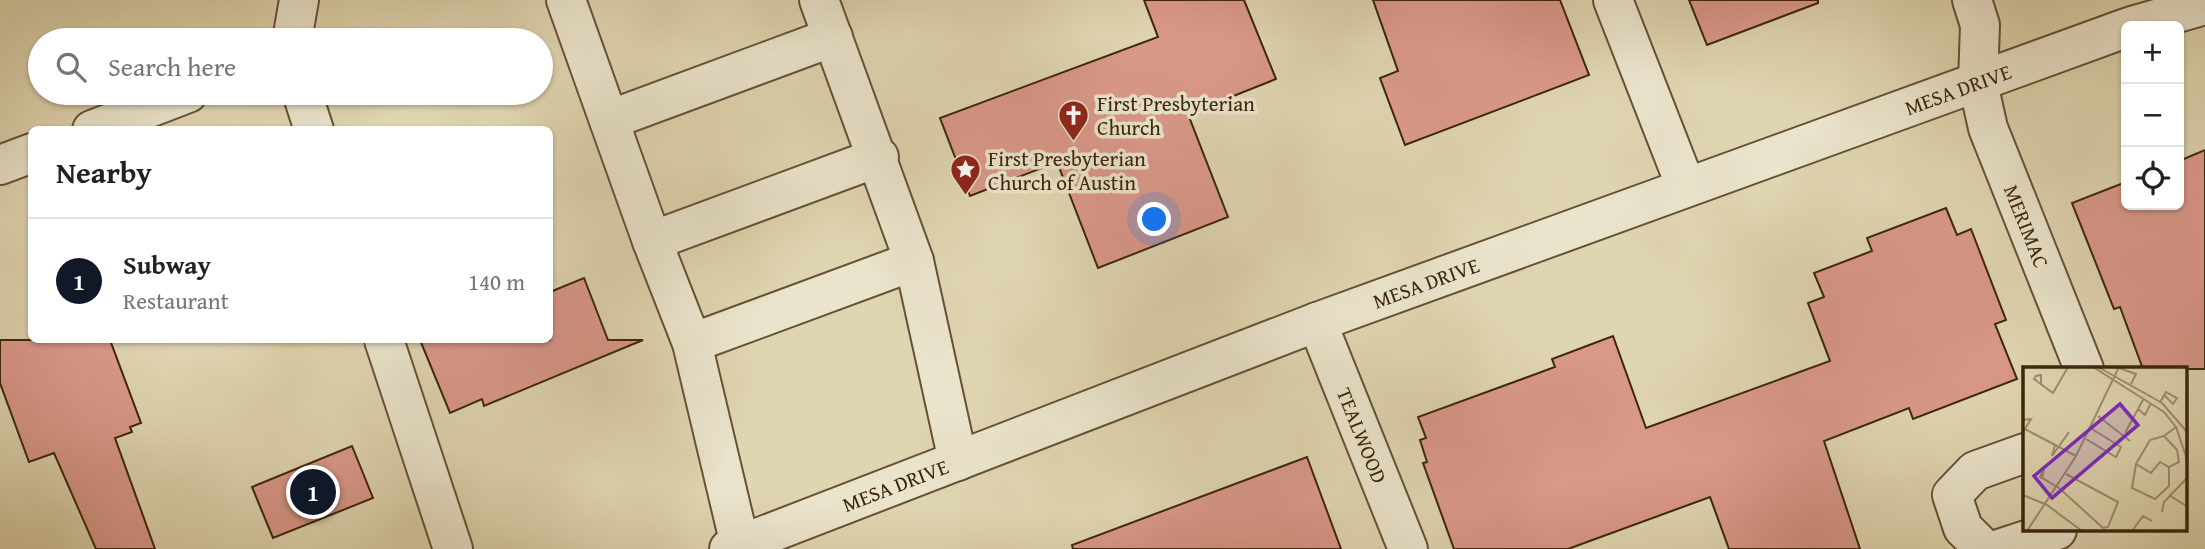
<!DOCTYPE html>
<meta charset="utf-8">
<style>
:root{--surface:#fff;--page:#f6f6f6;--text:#222;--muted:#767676;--line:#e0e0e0;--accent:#111827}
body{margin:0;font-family:"Gentium Book Plus",serif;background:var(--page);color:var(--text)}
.controls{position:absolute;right:21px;top:21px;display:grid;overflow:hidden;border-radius:10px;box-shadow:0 2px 5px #0004}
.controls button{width:63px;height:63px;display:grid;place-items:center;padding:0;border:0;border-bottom:2px solid var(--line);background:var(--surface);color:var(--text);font:35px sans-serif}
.you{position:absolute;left:1155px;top:220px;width:24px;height:24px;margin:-18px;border:5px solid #fff;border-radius:50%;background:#1a73e8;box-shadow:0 0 0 10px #1a73e833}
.badge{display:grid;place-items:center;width:46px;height:46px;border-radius:50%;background:var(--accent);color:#fff;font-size:23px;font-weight:700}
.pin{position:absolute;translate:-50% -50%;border:4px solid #fff;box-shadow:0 2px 7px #0006}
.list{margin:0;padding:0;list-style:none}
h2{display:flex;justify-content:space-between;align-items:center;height:91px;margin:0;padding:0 28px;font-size:30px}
h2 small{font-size:23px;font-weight:400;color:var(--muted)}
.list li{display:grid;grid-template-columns:46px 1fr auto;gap:21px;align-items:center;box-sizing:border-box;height:126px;padding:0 28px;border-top:2px solid var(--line)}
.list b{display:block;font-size:26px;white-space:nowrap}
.list p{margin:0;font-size:23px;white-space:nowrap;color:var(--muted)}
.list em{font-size:23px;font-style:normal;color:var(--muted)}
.icon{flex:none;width:38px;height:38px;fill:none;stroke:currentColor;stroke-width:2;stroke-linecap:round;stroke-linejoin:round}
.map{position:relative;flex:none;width:2205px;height:549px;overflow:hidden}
.search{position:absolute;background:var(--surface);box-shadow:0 2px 5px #0004;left:28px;top:28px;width:525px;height:77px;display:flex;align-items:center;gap:18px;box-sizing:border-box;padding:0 24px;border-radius:38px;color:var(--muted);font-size:26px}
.panel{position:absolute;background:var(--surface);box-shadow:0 2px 5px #0004;left:28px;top:126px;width:525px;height:217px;border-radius:10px}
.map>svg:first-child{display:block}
</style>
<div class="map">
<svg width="2205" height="549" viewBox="0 0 2205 549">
<rect width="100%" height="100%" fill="#dfd5b0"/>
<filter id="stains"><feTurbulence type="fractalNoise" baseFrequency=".00286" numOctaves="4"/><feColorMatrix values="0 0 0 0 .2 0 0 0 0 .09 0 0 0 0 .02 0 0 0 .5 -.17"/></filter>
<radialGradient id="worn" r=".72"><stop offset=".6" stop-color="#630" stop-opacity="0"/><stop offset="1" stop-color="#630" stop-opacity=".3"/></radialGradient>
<path fill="#da988a" stroke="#3b260c" stroke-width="2" d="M1144,0H1244L1276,79L1188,114L1228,217L1098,268L1057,162L970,196L940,118L1158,37Z
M1373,0H1560L1589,75L1405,145L1380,78L1398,71Z
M1689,0H1818V3L1707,45Z
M2205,150V369H2143L2120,307L2114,309L2072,203L2126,182V205H2179V161Z
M1946,208L1957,235L1971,229L2006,320L1995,324L2017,379L1913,419L1909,408L1824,441L1860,549H1729L1710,497L1568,549H1454L1423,463L1427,462L1420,440L1426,438L1418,417L1555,367L1552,359L1613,336L1646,428L1830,361L1808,303L1824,297L1814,273L1872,251L1867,238Z
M584,278L608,340H643L484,406L482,399L450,413L420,340H550V292Z
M0,340H110L141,423L130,427L132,432L115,438L155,549H96L54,453L29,462L0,383Z
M352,446L373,498L273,538L252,487Z
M1307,457L1341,549H1073L1072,545Z"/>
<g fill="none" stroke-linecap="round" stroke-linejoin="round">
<defs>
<g id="minor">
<path d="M566,0L652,241L692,343L740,545"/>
<path d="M819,0L914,261L958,461"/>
<path d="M1613,0L1686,187"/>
<path id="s1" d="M1972,0L1980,25L1978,83L1988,128L2084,369"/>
<path d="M2132,26L2205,5"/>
<path d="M292,40L299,0"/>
<path d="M302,93L314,130"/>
<path d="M609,120L833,37"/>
<path d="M92,130L188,93"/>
<path d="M0,165L32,153"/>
<path d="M652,241L879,157"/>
<path id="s2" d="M1317,322L1408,549"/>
<path d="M384,340L453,549"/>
<path d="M692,343L914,261"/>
<path id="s3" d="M729,549L1317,322L2126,28"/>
<path d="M1984,549L1963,528L1952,495L1975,471L2025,453"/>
<path d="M1999,549L2057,530"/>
</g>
</defs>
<use href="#minor" stroke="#645235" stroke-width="42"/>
<use href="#minor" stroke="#eae4cc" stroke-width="38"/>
</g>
<defs>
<symbol id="church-pin" viewBox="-11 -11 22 30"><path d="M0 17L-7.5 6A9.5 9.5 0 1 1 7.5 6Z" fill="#8f2418" stroke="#eae4cc"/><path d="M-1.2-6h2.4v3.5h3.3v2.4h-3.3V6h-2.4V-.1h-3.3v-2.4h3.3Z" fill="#fff"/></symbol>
<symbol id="sight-pin" viewBox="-11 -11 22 30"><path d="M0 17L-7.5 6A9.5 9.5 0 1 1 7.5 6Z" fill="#8f2418" stroke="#eae4cc"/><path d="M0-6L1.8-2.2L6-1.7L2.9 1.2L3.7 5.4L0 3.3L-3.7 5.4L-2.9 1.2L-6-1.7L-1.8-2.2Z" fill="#fff"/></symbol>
</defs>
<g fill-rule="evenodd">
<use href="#church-pin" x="1056" y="98" width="35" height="47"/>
<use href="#sight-pin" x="948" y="152" width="35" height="47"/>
</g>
<g text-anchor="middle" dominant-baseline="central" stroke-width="7" stroke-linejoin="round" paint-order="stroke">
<g font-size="21" fill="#3b260c" stroke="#eae4cc">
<text stroke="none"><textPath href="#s3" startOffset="1312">MESA DRIVE</textPath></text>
<text stroke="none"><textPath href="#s1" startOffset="236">MERIMAC</textPath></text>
<text stroke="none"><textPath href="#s3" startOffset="746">MESA DRIVE</textPath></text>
<text stroke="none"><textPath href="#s2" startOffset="122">TEALWOOD</textPath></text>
<text stroke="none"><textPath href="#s3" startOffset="178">MESA DRIVE</textPath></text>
</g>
<g font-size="21" fill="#3b260c" stroke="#eae4cc" text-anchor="start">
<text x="1097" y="103">First Presbyterian<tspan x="1097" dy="24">Church</tspan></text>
<text x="988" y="158">First Presbyterian<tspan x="988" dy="24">Church of Austin</tspan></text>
</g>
</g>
<g transform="translate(2023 367)">
<rect width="164" height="164" fill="#dfd5b0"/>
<path fill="none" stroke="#9d8f6e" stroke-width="2" d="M70,0L141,45L153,60L165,95M75,0L139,36L165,66M96,1L113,7L108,17M18,17V8L13,9L11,12L30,26L45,0M137,35L139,32L143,25L154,31L150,37L141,28M115,42L122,48L128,36M75,49L107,74M0,53L8,52L0,65M0,61L53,89M102,66L121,31M141,69L127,73L113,97L128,106L137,95L146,100L156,95L154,83L141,69L153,60M63,72L93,90L98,80L69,62M32,78L29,89L46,65M113,97L109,121L132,132L146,119V100M19,111L21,102L17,110L19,111L33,119L35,120L80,161L85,160L95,135L43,107M0,128L24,138L59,164M146,128L165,140M139,145L141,135L165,110M4,164L53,89L96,0M109,164L120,149L129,154"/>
<path fill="#7b2cbf" fill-opacity="0.15" stroke="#7b2cbf" stroke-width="3.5" d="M97,37L115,58L29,131L11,109Z"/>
<rect width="164" height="164" fill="none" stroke="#3b260c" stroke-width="3.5"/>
</g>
<rect width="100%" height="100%" filter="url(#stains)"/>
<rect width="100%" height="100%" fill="url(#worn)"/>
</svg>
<div class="controls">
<button>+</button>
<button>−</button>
<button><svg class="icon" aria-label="locate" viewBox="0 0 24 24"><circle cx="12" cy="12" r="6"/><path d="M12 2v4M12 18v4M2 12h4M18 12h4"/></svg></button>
</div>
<div class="you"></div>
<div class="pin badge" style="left:313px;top:492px">1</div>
<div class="search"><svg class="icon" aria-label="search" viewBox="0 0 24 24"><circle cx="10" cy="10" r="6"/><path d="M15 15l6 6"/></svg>Search here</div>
<section class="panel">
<h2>Nearby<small></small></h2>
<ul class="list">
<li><span class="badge">1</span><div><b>Subway</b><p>Restaurant</p></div><em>140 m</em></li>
</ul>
</section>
</div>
